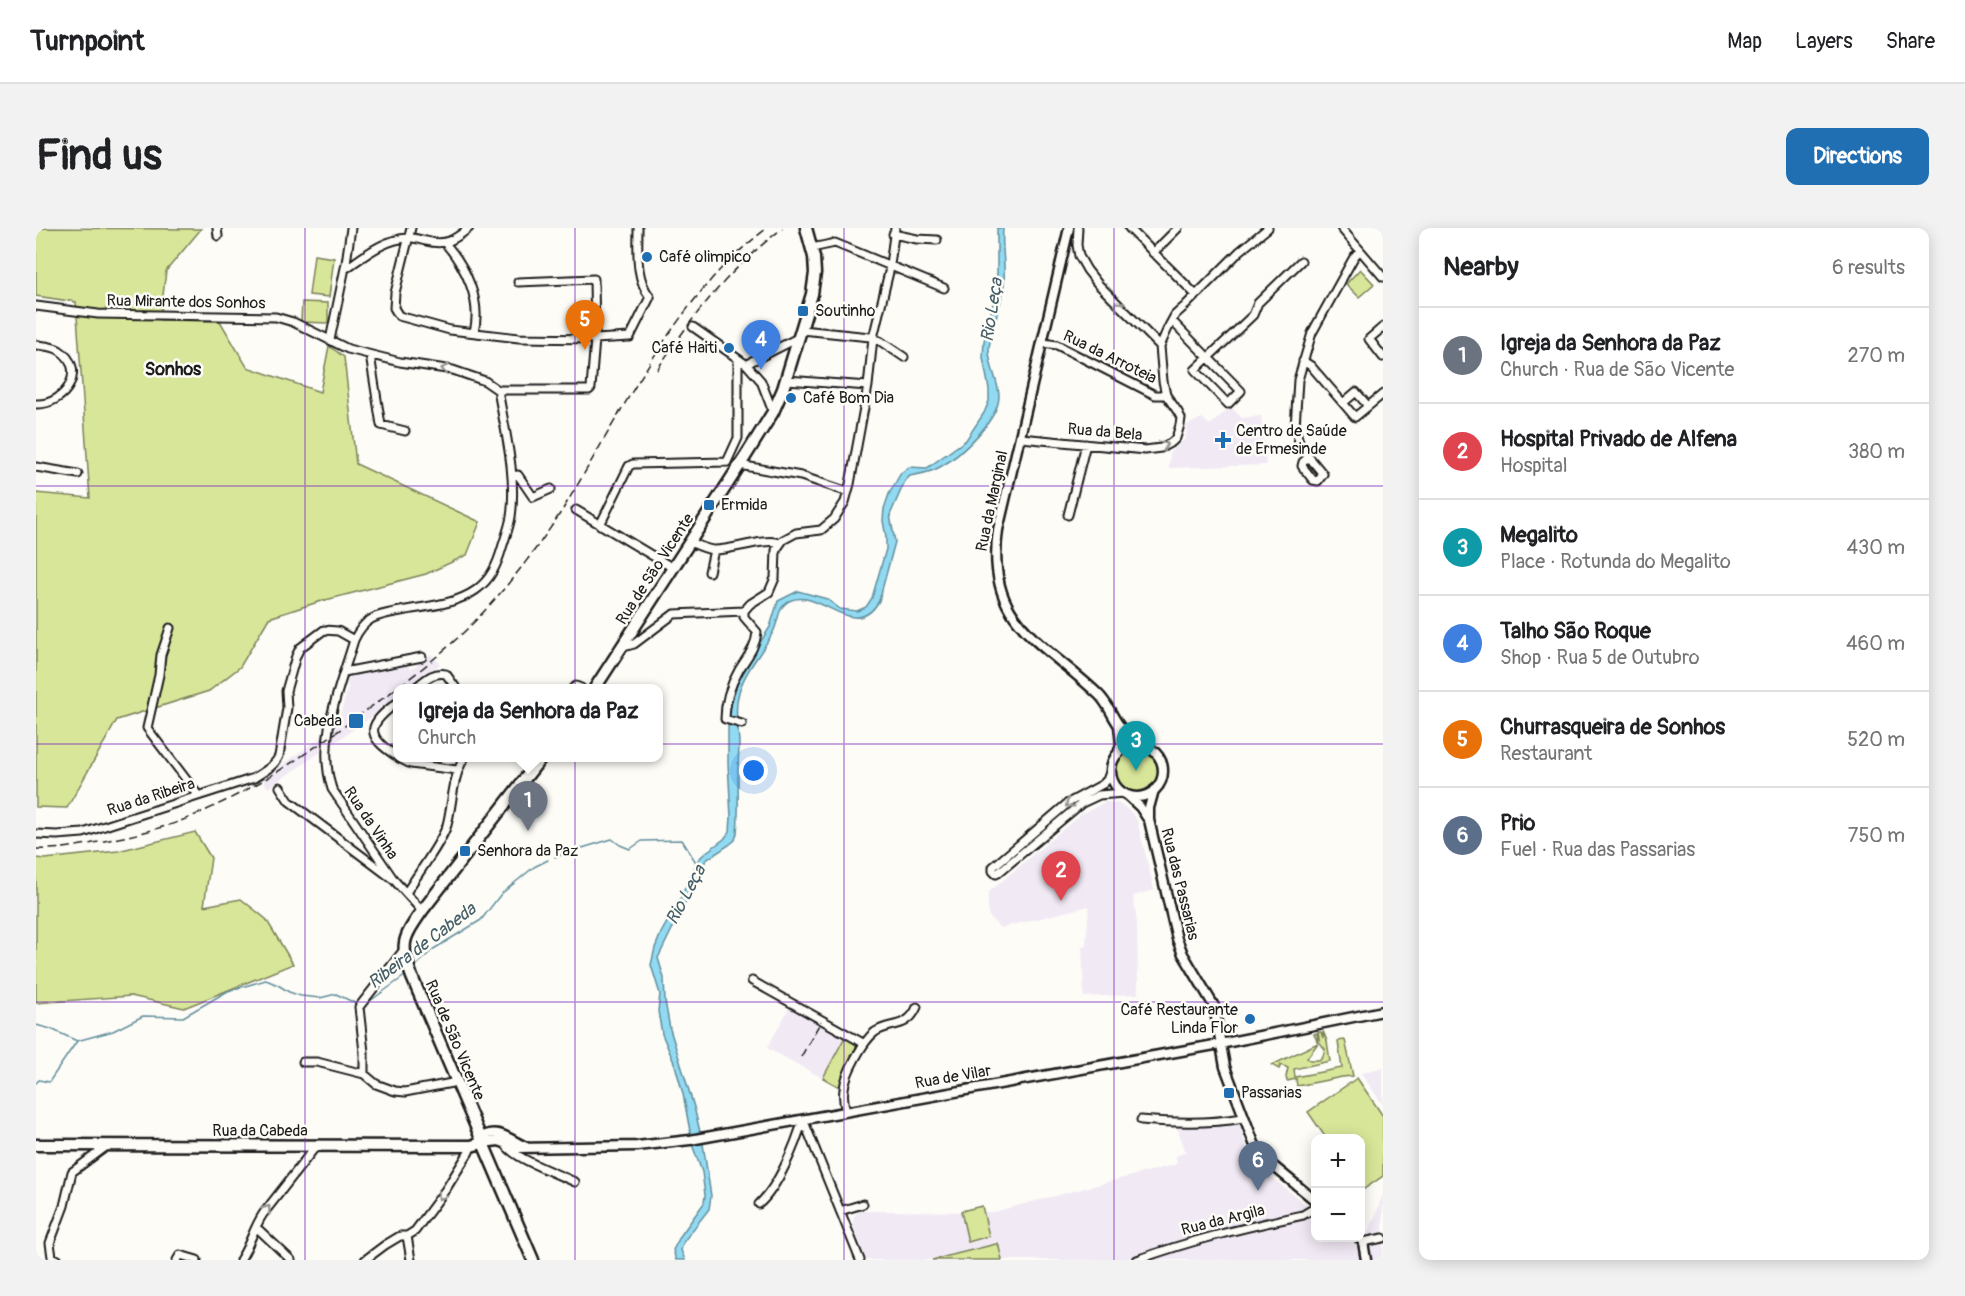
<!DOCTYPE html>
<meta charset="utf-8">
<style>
:root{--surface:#fff;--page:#f2f2f2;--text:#202124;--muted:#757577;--line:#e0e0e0;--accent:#1f6fb2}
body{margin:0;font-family:Pangolin,sans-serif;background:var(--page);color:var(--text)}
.controls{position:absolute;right:18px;bottom:18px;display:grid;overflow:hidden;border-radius:12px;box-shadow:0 3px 15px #0003}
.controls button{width:54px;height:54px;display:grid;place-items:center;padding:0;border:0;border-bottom:2px solid var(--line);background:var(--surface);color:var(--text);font:30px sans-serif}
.you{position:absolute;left:718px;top:543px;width:21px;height:21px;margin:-15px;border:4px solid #fff;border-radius:50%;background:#1a73e8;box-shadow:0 0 0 9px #1a73e833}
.badge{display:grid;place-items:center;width:39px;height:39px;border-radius:50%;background:var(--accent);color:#fff;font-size:20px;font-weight:700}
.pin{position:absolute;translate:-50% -50px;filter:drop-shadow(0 2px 3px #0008)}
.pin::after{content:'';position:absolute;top:32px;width:21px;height:18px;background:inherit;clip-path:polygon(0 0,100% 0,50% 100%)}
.popup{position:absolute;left:357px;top:456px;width:270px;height:78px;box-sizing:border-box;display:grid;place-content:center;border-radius:12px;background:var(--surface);filter:drop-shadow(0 2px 4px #0005);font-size:20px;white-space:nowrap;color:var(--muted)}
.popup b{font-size:22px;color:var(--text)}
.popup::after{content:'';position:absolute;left:50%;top:100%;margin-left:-12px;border:12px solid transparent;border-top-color:var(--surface)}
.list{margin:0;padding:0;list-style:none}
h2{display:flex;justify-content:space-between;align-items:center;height:78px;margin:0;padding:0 24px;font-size:26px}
h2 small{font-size:20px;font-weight:400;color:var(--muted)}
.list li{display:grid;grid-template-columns:39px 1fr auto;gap:18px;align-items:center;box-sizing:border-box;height:96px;padding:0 24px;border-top:2px solid var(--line)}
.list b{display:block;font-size:22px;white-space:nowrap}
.list p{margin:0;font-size:20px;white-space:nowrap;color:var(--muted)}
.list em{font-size:20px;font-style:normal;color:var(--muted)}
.map{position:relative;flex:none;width:1347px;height:1032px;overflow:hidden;border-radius:12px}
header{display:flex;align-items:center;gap:36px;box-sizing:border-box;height:84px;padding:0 30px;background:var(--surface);border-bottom:2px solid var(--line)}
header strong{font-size:28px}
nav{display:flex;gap:33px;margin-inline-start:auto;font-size:21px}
.intro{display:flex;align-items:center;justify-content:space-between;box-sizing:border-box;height:144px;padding:0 36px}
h1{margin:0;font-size:42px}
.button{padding:15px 27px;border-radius:12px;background:var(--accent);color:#fff;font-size:21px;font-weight:700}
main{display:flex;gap:36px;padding:0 36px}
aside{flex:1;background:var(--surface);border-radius:12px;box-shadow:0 3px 15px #0003}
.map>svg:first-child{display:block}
</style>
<header>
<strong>Turnpoint</strong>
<nav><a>Map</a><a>Layers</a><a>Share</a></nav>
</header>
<div class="intro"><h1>Find us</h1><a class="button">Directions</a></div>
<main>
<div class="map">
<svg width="1347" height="1032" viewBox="0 0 1347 1032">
<rect width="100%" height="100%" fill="#fdfcf7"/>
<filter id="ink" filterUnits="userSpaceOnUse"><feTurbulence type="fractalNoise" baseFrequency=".0167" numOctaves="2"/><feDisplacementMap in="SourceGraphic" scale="12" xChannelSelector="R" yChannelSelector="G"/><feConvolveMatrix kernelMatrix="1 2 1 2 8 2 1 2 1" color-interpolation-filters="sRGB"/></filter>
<g filter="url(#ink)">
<path fill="#f1e9f4" d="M1195,179L1206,190L1225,188L1230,237L1133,240L1134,223L1137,222L1150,210L1151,197L1166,190L1174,197Z
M395,426L404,436L373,460H362L361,470L349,480L232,560L226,551L301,498L312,460L311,453L314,449L318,447L369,435L375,441Z
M1070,574L1085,576L1097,586L1101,592L1118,662L1097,668L1101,695L1102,766L1048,769L1046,718H1050L1053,678L964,700L952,687V665L1045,586Z
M755,777L769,788L772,786L817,811L821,821L805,855V860L731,820Z
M1347,839V877L1325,845Z
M1203,895L1211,922L1230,945L1279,984L1280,1010H1311L1320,1016L1334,1002L1347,966V1032H830L817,998V990L822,983L958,984L1141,936L1140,928L1150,924L1140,897Z"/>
<path fill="#d8e699" stroke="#7a815a" stroke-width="1.5" d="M0,0L165,1L130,43L124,92L184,93L211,139L284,164L293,118L308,129L320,236L444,294L431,327L390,346L282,374L233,390L204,439L173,463L81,492L31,580L0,579V265L54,270L40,74L0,68Z
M278,27L298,30L293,69L273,67Z
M1324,41L1338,56L1323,69L1310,56Z
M266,74L292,75V95L265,94Z
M1080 543a21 21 0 1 1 42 0a21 21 0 1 1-42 0Z
M159,604L175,630L168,678L205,671L230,691L257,736L148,780L95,768L0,775V630L9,631L82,623Z
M1287,803L1291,813L1294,833L1258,841L1259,849L1306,840L1302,813L1309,812L1317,848L1306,849L1261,858L1260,851L1251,853L1250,849L1252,840L1245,837L1243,841L1236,837L1282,815L1278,806L1281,805L1282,815L1271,830L1274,832H1283L1287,828L1289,821L1284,815L1282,804H1285L1287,810Z
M810,807L817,811L821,821L805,855V860L787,850Z
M1321,850L1347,888V948L1325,963L1324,910H1290L1272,884Z
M946,978L953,1008L932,1014L925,983Z
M962,1015L966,1032H896L960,1016Z"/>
<path fill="#91daf2" stroke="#628e9c" stroke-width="1.5" d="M961,0H967C965,21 971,43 967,64C963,83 954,102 953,122C953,138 962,152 963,167C964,191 924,228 904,239C894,245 884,246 874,248L869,253L854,287L859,314L843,373C818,416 784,358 753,373C741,379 743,394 737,404C727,424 709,442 703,464C698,480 702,497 703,514C703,524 702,535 702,546C702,566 703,585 701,605L699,612L693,617L670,632L622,730L628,750L629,773L634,801L658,879L667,916L675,968L673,981L648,1013L645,1022L649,1032H640L637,1022L645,1007L668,975L669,967L666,944L657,919L647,866L639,837L626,806L622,783L624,766L615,737L619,720L625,705L644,671L662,632L669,625L688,611L694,603L695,589L692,535V492L694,470L700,452L734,399L742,373L762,363L791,371L804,381L821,383L830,379L836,370L850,321V309L847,293L848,281L853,266L865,245L873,239L891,240L930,212L948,185L953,173V161L947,130L948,113L957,76L961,45Z"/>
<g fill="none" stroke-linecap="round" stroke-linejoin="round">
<path stroke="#628e9c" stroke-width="1.5" d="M533,624L576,611L584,617L594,621L606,613L646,612L661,636
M519,629L528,626
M378,740L396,722L445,692L465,666L498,639L512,632
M330,776L370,747
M0,797L15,801L41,813L77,803L107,788L147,789L192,763L230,752L242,757L253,764L265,768L284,770L300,766L321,776
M0,855L3,852L13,854L41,813"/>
<defs>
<path id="minor" d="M181,0L182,8
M375,0L359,65L358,80L363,88L414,102L483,110L559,111L594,109L614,69C599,50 602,23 602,0
M1042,0L1041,17L1043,28L1051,42L1062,56L1124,118
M1093,0L1160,67
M1305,0L1347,49
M857,6L881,11L901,12
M409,15C430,39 446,73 438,104
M776,20L799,15L908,60
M1117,25L1142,0
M309,41C327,29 348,11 372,10C378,9 384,12 390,13C410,18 418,12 433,0
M0,78L62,86L240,89L257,94L312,121L364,134L417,142L449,153L462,162H553L555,160L559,111L558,51L482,54
M1136,93L1205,163L1192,176L1159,142L1217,87L1222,75L1265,33
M657,99L711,137L725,153L737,184
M1347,99L1333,111L1347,129
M766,102L834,109L844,113L868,129
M294,112L310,35L315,0
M1007,115L1021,117L1119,167H1130
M0,117C8,118 16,118 23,122C52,141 30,177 0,176
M334,127L345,197L369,203
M1267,133L1275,138L1319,189L1347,166
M711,137L716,133L764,109
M751,152L832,158
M1307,175L1320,164L1332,178
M985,210L1109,222L1125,220L1136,214L1140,210L1144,197L1145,190L1142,184L1130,167L1127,153L1124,118L1133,98L1139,87L1149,78L1204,23L1232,0
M1273,229L1267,234L1266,238L1277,252L1282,253L1287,246L1273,229L1271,227L1263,214L1259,199L1262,152L1276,105L1318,29L1324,22
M691,234L702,210V132
M703,237L765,248L812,264
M0,239L42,246
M476,248L482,247L497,269L515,261
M540,282L637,340
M1032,287L1050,216
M564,297L593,238L597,236L691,234
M654,314C661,317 669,321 677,322C695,323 729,309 744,315
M673,344L678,322
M708,383L714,376L733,364L739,350L740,322L747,312L760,305L785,302L798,291L809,274L814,256L832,158L837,110L853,44L859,0
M134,400L125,427L123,447L111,500L162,567
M318,412C304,459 280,512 296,561L358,652
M587,419L598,416L638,386L708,383
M308,444L386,429
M379,460C388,453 397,443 410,446L420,460
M537,460L540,458L545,460
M362,474C332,496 327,507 362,529
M706,496L689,491C689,474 695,456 703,442C711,429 720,419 721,404L708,389V383
M363,530L375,536L421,542
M1076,539L1071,552L1067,556L1032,575L957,639V643L960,646L962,645L1046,575L1063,567L1088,565
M244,559L253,573L358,652L386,683
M0,606L21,607L47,605L218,550C227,544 239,538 243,528L251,480L250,463L260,428L264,420L288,402L302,403L318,412C330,386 345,387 370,382C394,378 420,376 440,362C455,351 461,337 466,320C469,310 473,300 475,289C481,248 469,203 462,162
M370,665C382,645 405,616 411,597C417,574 416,551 428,530
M716,753L827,815
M267,834H281L328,846L340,856L359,863L369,864L421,854
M328,846V824L323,779L367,723
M810,884C808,877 807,868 808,861C809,846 827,813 839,804C854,794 872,801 881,779
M767,891L824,1032
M1105,892C1139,895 1173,896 1207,890
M469,915C473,929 524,947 539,954
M723,976C742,959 760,916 767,891
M804,983L827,976
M220,999L255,1032
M371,1008L375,1032
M1327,1014L1347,1010
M22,1032L16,1029L14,1015L28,978L36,944L71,918
M141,1032L144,1027L161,1032
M204,1032C214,1017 217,1001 227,986L280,918
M329,1032L349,1017L364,1008H371L379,1003L410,961L433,924L435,918
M1101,1032C1155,1012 1211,999 1267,987L1280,979"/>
<path id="tertiary" d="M1033,0L962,302C949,394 1005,412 1062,466C1071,474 1075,486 1082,496C1088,505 1098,511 1107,518
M1075 543a26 26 0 1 1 52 0a26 26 0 1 1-52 0Z
M1082,526L1085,516L1083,498
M1118,562L1113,580V592L1141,711L1147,726L1178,778L1189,839L1218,915L1225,928L1280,973
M1091,567L1104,579L1112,591
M490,919C477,914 464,901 450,907L446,915L463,913L482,920L601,918L654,912L1184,816L1347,783
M1323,1010L1327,1014L1330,1032"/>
<path id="secondary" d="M559,460L709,229L737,184L747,161L776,66L779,45L778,29L770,0
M0,917L435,918L446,915
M497,1032L376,749C364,716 366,712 386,683L505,530"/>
</defs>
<use href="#minor" stroke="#1c1c1c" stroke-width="11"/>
<use href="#tertiary" stroke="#1c1c1c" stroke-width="13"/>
<use href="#secondary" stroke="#1c1c1c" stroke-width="15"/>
<use href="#minor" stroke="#fdfcf7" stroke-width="7"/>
<use href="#tertiary" stroke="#fdfcf7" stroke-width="8"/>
<use href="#secondary" stroke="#fdfcf7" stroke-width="10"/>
<path stroke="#1c1c1c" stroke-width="1.5" stroke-dasharray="9 4.5" stroke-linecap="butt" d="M621,142C656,88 695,39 747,0
M0,621C22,622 42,618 63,614C89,609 116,603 142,594C212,567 273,525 332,481C370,454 408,425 440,392C473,357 501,321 527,281C574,204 615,121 674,53C691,33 711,16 731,0
M765,829L785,793"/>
</g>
<defs><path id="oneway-chevron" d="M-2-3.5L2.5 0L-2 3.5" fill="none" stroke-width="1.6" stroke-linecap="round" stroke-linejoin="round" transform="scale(1.5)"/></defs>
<g stroke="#989794">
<use href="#oneway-chevron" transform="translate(1082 77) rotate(-135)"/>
<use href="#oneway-chevron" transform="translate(409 141) rotate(-169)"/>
<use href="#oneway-chevron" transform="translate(1128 217) rotate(-26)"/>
<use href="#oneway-chevron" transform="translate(1033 576) rotate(143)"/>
<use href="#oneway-chevron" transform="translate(405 968) rotate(125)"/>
<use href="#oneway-chevron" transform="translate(231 981) rotate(-53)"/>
</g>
</g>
<path fill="none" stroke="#7b2cbf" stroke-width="1.5" stroke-opacity="0.55" d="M269,0V1032M539,0V1032M808,0V1032M1078,0V1032M0,258H1347M0,516H1347M0,774H1347"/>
<g fill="#1f6fb2" stroke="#fdfcf7" stroke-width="2">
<circle cx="611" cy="29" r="6"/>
<rect x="761" y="77" width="12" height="12" rx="3"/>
<circle cx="693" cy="120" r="6"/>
<circle cx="755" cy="170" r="6"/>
<path d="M1184 203h6v6h6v6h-6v6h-6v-6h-6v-6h6z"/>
<rect x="667" y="271" width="12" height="12" rx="3"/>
<rect x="312" y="485" width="16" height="16" rx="3"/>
<rect x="423" y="617" width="12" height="12" rx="3"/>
<circle cx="1214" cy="791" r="6"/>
<rect x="1187" y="859" width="12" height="12" rx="3"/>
</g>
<g text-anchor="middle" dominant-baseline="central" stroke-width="5" stroke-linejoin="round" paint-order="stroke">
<g font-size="16" fill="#1c1c1c" stroke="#fdfcf7" text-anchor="start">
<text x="623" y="29">Café olimpico</text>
<text x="779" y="83">Soutinho</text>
<text x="681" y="120" text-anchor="end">Café Haiti</text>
<text x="767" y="170">Café Bom Dia</text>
<text x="1200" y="203">Centro de Saúde<tspan x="1200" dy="18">de Ermesinde</tspan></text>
<text x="685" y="277">Ermida</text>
<text x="306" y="493" text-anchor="end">Cabeda</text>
<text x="441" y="623">Senhora da Paz</text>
<text x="1202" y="782" text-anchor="end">Café Restaurante<tspan x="1202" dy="18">Linda Flor</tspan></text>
<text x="1205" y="865">Passarias</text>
</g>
<g font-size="16" fill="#1c1c1c" stroke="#fdfcf7">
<text transform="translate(150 74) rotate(1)">Rua Mirante dos Sonhos</text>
<text transform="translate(1074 129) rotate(26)">Rua da Arroteia</text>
<text transform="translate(1069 204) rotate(5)">Rua da Bela</text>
<text transform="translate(956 273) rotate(-78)">Rua da Marginal</text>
<text transform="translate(619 341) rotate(-57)">Rua de São Vicente</text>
<text transform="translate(115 569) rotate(-18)">Rua da Ribeira</text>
<text transform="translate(335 595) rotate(56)">Rua da Vinha</text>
<text transform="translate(1144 656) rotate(76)">Rua das Passarias</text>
<text transform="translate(419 812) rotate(67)">Rua de São Vicente</text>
<text transform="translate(917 849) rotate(-10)">Rua de Vilar</text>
<text x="224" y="903">Rua da Cabeda</text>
<text transform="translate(1187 992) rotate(-14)">Rua da Argila</text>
</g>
<g font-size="18" font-style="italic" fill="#455e67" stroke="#fdfcf7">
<text transform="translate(956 82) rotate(-81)">Rio Leça</text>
<text transform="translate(650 667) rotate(-62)">Rio Leça</text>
<text transform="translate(386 718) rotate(-37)">Ribeira de Cabeda</text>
</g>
<g font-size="18" font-weight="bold" fill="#1c1c1c" stroke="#fdfcf7">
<text x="137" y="141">Sonhos</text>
</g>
</g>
</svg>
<div class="controls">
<button>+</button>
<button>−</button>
</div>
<div class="you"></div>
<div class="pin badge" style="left:492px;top:603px;background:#6b7280">1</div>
<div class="popup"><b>Igreja da Senhora da Paz</b>Church</div>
<div class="pin badge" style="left:1025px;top:673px;background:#e0444e">2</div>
<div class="pin badge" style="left:1100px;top:543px;background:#0f9aa8">3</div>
<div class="pin badge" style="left:725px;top:142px;background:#3f7fe0">4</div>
<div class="pin badge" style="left:549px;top:122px;background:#e8710a">5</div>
<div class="pin badge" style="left:1222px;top:963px;background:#5c6f8a">6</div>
</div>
<aside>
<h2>Nearby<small>6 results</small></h2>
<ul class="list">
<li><span class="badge" style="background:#6b7280">1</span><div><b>Igreja da Senhora da Paz</b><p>Church · Rua de São Vicente</p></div><em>270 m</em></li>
<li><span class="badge" style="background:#e0444e">2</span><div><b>Hospital Privado de Alfena</b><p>Hospital</p></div><em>380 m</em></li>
<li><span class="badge" style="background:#0f9aa8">3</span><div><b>Megalito</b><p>Place · Rotunda do Megalito</p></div><em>430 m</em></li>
<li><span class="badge" style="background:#3f7fe0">4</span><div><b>Talho São Roque</b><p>Shop · Rua 5 de Outubro</p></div><em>460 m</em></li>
<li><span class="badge" style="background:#e8710a">5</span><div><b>Churrasqueira de Sonhos</b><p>Restaurant</p></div><em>520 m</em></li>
<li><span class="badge" style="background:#5c6f8a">6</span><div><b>Prio</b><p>Fuel · Rua das Passarias</p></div><em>750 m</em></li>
</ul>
</aside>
</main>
